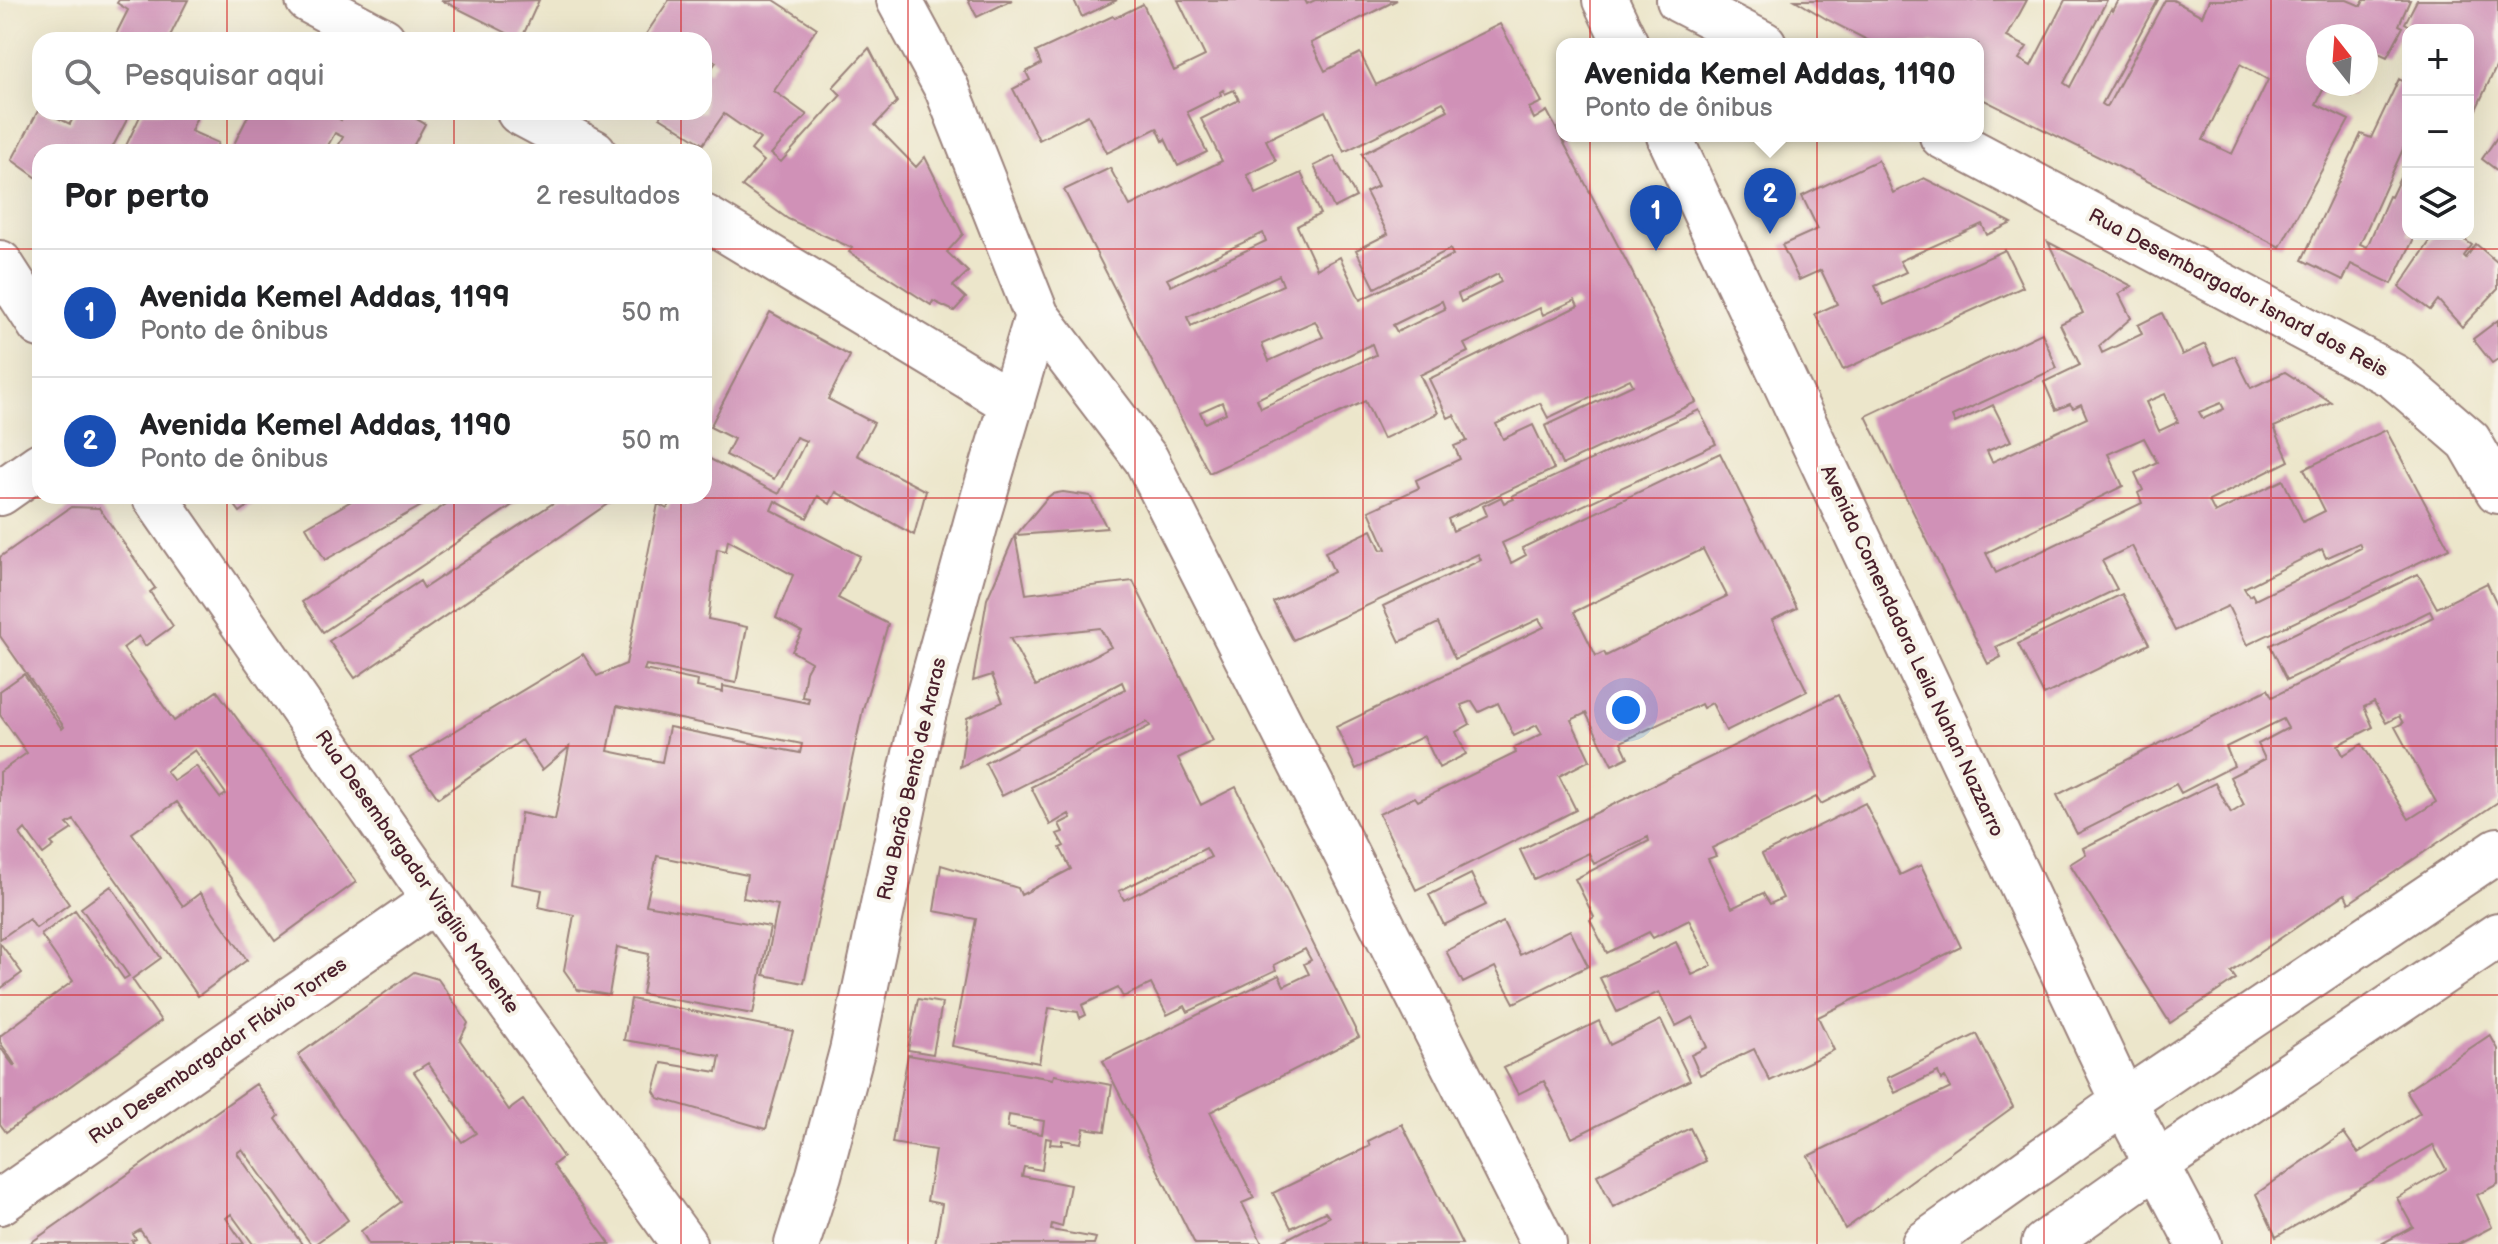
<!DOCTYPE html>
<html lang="pt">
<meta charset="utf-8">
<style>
:root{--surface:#fff;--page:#f2f2f2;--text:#202124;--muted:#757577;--line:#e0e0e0;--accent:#ea580c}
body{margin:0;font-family:"Balsamiq Sans",sans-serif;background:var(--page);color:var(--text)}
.controls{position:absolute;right:24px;top:24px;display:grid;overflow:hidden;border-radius:16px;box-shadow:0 8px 32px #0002}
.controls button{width:72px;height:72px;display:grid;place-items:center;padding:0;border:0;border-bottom:2px solid var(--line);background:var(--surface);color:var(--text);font:40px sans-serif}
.compass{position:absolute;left:2306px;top:24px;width:72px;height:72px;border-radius:50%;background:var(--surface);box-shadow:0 8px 32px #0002;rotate:343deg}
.you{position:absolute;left:1626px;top:710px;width:28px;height:28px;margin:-20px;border:6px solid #fff;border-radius:50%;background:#1a73e8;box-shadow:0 0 0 12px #1a73e833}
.badge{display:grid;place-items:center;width:52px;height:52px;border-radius:50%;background:var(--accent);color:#fff;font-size:26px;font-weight:700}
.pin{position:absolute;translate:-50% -66px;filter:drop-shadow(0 2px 4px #0008)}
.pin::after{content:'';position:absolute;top:42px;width:28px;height:24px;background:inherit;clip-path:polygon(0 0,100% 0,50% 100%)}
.popup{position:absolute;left:1556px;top:38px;width:428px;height:104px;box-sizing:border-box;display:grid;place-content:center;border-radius:16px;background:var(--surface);filter:drop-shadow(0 2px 6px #0005);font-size:26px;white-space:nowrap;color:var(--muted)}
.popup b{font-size:30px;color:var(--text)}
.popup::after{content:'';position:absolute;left:50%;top:100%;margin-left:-16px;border:16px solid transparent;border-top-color:var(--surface)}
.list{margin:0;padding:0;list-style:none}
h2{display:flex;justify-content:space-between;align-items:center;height:104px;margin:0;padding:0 32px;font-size:34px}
h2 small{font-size:26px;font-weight:400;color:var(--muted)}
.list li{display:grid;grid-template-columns:52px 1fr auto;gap:24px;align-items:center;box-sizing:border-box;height:128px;padding:0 32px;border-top:2px solid var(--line)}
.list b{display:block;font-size:30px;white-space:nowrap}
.list p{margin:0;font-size:26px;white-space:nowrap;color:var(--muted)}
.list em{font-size:26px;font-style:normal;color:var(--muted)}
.icon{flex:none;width:44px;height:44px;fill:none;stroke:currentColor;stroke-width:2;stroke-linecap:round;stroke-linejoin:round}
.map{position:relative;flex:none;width:2498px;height:1244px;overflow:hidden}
.search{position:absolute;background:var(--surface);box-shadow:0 8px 32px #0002;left:32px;top:32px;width:680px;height:88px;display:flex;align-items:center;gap:20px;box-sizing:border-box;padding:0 28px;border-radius:24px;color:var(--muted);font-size:30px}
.panel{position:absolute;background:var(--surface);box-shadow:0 8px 32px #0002;left:32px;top:144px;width:680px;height:360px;border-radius:24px}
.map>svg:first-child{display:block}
</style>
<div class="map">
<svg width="2498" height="1244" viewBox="0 0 2498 1244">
<rect width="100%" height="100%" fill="#f7f3e8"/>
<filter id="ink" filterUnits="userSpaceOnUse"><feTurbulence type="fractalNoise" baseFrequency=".0125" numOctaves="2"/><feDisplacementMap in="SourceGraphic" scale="16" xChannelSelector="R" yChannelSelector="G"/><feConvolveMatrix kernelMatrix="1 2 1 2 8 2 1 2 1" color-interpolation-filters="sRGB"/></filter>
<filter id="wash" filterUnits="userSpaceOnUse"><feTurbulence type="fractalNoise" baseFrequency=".006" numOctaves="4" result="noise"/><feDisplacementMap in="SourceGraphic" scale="32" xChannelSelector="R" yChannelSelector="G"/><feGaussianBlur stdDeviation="1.8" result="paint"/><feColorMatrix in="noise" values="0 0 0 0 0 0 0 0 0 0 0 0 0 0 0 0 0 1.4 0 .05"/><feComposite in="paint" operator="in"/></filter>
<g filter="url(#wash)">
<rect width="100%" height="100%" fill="#ece6cb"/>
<g id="blocks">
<path fill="#d091b7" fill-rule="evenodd" d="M119,0H188L168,40H113L128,10L117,3Z
M441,0L500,1L539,0L521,40Z
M669,0H774L817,28L774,91L807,115L771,154L781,162L841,95L833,87L869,48L897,102L875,125L916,167L925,157L963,234L947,252L968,272L953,286L966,298L954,311L933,301L931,305L849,252L852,248L788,219L742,186L764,161L751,150L760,139L724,114L703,144L660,117L664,112H704V68L709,72L716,62L704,54V40H642Z
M968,0H1012L977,17Z
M1074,0H1117L1082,17Z
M1178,0H1305L1307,4L1315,0H1397L1311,43L1325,71L1360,53L1376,85L1500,24L1542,102L1529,108L1534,119L1547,111L1631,270L1696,402L1562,465L1545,426L1633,385L1630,379L1548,418L1540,403L1496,424L1503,439L1533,425L1554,469L1448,519L1453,531L1487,515L1483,506L1501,497L1504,503L1514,499L1512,496L1699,410L1716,444L1502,543L1511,563L1526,555L1522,548L1720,453L1797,608L1772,620L1807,691L1726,731L1712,703L1703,708L1701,704L1621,742L1628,757L1612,765L1586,713L1571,720L1590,760L1559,776L1576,810L1416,890L1379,814L1415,797L1418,801L1516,753L1514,748L1542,734L1537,725L1514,736L1498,703L1479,712L1472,701L1461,705L1470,724L1456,732L1466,754L1439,768L1424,736L1356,769L1336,727L1544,627L1539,619L1455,659L1438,623L1400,642L1383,606L1481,560L1478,554L1293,640L1273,602L1334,572L1325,552L1372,530L1381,550L1386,549L1369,511L1419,488L1416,480L1460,459L1454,446L1467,441L1454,415L1448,418L1429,379L1578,306L1575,300L1543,315L1540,308L1464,344L1468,352L1420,375L1438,413L1383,439L1365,401L1209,473L1064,190L1110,168L1130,206L1222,161L1201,119L1239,100L1234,90L1225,94L1223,90L1220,92L1221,95L1187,112L1207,152L1178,166L1165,139L1163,141L1157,128L1107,153L1088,115L1039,140L1013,89L1030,80L1026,72L1041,64L1036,52L1113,16L1115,18L1143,4L1174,71L1205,56ZM1443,102L1448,110L1362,154L1378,186L1366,192L1388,234L1356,250L1375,288L1450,249L1453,255L1360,300L1340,257L1317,269L1297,226L1320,214L1301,173L1256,194L1247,175L1276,161L1266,140L1325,111L1344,152ZM1263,233L1266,241L1171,286L1167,279ZM1498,274L1501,282L1461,302L1458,294ZM1279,275L1283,285L1191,326L1187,317ZM1442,301L1445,309L1397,332L1393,325ZM1315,321L1323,337L1269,361L1262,344ZM1372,344L1376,355L1261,408L1257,399ZM1222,402L1226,413L1205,423L1200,412ZM1703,549L1727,596L1606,656L1604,652L1596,656L1574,612Z
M1795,0H2027L2007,37L2027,47L2019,59L2031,66L2065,0H2107L2064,83L2070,87L2111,9L2113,11L2119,0H2158L2102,104L2107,107L2165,0H2173L2202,16L2209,0H2347L2361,6L2364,0H2410L2399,25L2403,27L2387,57L2372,50L2366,62V36H2318V84H2356L2351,96L2325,86L2316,104L2349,120L2280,247L1978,97V44H1875L1828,20ZM2240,64L2268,80L2232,154L2203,140Z
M2417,0H2498V63L2468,126V30H2417L2405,23Z
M2399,79L2408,84V138L2360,244L2367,247L2389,196L2391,197L2408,161V234H2416L2392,284L2351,264L2343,280L2302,260L2361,134L2371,138Z
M40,107V112H45L70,124L76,112H131L110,152H40V180L12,160Z
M142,112H189L197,117L191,131L218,143L214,152H123Z
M250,112H332L331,114L341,120L345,112H404L425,124L410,152H335L343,137L335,133L326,149L320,146L317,152H230Z
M2498,136V171L2482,159Z
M1334,156L1356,197L1334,208L1314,166Z
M1878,160L1893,193L1924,178L2012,223L1987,235L1982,224L1900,261L1906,272L1875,286L1884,305L2005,250L2023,287L1843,370L1815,314L1837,304L1821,270L1799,280L1782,245L1818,229L1802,196Z
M2435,234H2456L2472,245L2464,256L2466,258L2476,244L2498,263V289L2462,327L2438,300L2430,310L2399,287Z
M2048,242L2132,286L2119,294L2131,318L2099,346L2102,353L2142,334L2138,325L2162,313L2182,355L2205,344L2215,365L2235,356L2251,388L2285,372L2331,402L2274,427L2289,461L2209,501L2215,513L2283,480L2303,522L2325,511L2304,469L2386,430L2449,548L2247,645L2228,606L2175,631L2132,546L2102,561L2117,589L1996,647L2001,657L1988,664L1866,416L2042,333L2057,368L1952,416L1955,423L1993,405L2011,441L1987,451L1992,462L2087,418L2081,404L2073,408L2070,404L2056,410L2044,382L2080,365L2060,324L2083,313ZM2165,394L2178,422L2159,431L2146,402ZM2221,403L2224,409L2203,419L2199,412ZM2144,438L2157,462L2135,473L2143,490L2138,493L2142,503L1996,573L1986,553L2123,486L2108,454ZM2359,543L2361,548L2255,600L2252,594L2249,596L2244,588L2322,549L2326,558Z
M770,312L850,356L828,399L874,423L857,455L926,491L914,535L836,492L830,504L818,496L807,518L775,501L771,510L860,556L838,598L888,624L863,709L804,983L764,975L778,905L743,898L747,875L657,856L646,905L770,927L753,1014L642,994L649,954L617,947L609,995L578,990L564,970L574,915L539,907L542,890L511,884L521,813L555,820L569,747L542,770L522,740L438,798L410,758L583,654L597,676L626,664L658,504L667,509L674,496H704V456L779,494L806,441L796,437L774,479L726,455L734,439L710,427ZM728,540L793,575L776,618L802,632L792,651L811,662L806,671L802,697L809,698L808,703L723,686V692L697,687L698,681L644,670L646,665L736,683L747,627L708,619L717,549L726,551ZM617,706L802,744L800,753L669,727L662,762L608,751Z
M2498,320V359L2492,363L2473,339Z
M1063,492L1090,496L1107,528L1016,535L1046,499L1052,494Z
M228,496H262L240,512Z
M360,496H439L325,560L306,527Z
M458,496H526L323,632L302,602Z
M564,496H619L355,678L329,641L420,581L424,588Z
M71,507L99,508L155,588L150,592L173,626L145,646L139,636L123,648L174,721L217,691L356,882L275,941L177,802L132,833L183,906L200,893L247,960L198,996L74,820L67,824L72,829L51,843L54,846L43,854L25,829L20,834L69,904L36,928L29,919L0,939V772L27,753L0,715V691L24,674L62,729L64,727L0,636V557ZM195,750L226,794L220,798L196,766L174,781L166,771Z
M1015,535L1026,594L1133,581L1213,741L1178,758L1201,805L1236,787L1359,1037L1210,1112L1254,1198L1242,1203L1262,1243L1260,1244H1195L1103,1061L1279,975L1284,986L1309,974L1304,964L1311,960L1305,949L1274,965L1276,970L1188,1012L1185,1006L1167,1015L1151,984L1123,997L1118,988L1082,1005L1086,1015L1080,1018L1078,1012L1049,1008L1039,1063L952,1046L976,919L934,911L941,865L1018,888L1021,895L1071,869L1060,848L1064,846L1057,834L1063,832L1059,824L1071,818L1069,814L1050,825L1031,787L1150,726L1147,722L1002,796L985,763L1125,689L1122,682L960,767L967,718L1003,702L992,675L973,681L987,599ZM1100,628L1111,647L1036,686L1010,638ZM1206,848L1211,857L1124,900L1119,891Z
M2418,574L2437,608L2487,583L2498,606V802L2349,903L2345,894L2231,972L2236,979L2170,1023L2070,864L2086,854L2083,848L2215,783L2231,813L2244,805L2230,777L2265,759L2258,744L2288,728L2283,719L2226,747L2234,766L2181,793L2176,784L2077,834L2057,795L2268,689L2272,697L2433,617L2430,611L2287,680L2270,645ZM2374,702L2386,723L2399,716L2403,723L2395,727L2436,802L2409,819L2362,744L2343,755L2338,745L2373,727L2364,707Z
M2122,594L2149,644L2044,695L2018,644Z
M1838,695L1877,776L1821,804L1816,797L1712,848L1716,856L1708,859L1732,908L1763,893L1770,904L1783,898L1762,854L1865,803L1900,875L1921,865L1961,947L1818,1017L1834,1050L1770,1081L1754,1049L1700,1075L1691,1055L1707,1047L1693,1017L1676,1026L1659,992L1617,1012L1600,978L1676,942L1692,975L1712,966L1689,920L1653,938L1649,932L1607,953L1590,920L1594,917L1575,879L1649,841L1648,837L1594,864L1589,853L1534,879L1520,850Z
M1471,874L1486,905L1444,925L1429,895Z
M111,886L161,958L132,979L161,1021L6,1132L0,1124V1047L14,1066L15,1065L0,1042V1036L73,981L41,935L75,910L124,979L129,976L81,908Z
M1503,922L1520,955L1570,930L1588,966L1514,1003L1495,967L1463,983L1446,951Z
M0,943L22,973L0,989Z
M414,972L438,979L468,1023L460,1040L509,1110L523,1100L563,1157L553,1165L610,1244H369L361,1231L401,1202L298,1055ZM428,1063L476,1133L462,1142L414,1072Z
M631,999L793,1031L766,1129L658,1098L654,1091L662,1063L717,1072L720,1056L624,1040Z
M918,999L942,1003L933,1054L908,1050Z
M1661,1020L1690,1080L1572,1138L1544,1081L1518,1094L1504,1068L1599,1021L1610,1045Z
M1977,1034L2013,1107L1845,1229L1808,1156L1951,1088L1945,1077L1941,1080L1938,1072L1895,1093L1887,1078Z
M2490,1035L2498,1049V1184L2477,1195L2492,1227L2459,1244H2381L2413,1227L2397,1198L2446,1169L2433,1145L2276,1237L2256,1194L2344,1133L2358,1153L2420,1113L2406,1091Z
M908,1055L1053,1079L1054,1075L1112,1085L1105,1131L1084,1128L1081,1143L1062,1140V1145L1050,1144L1051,1139L1046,1138L1042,1170L1024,1167L1022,1176L1070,1185L1062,1227L1052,1224L1051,1230L1096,1238L1094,1244H935L942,1204L927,1201L935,1150L892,1143ZM1009,1115L1044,1121L1042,1134L1007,1128Z
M256,1084L279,1116L276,1119L348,1220L315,1244H311L242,1149L237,1153L302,1244H253L231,1214L226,1218L244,1244H150L140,1230L133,1234L136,1239L132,1241L134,1244H29Z
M1402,1124L1462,1244H1277L1329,1217L1325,1212L1291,1228L1273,1193L1370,1146L1368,1141Z
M1690,1128L1706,1161L1613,1207L1597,1175Z"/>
</g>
</g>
<g filter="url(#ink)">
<use href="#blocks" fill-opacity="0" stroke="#9b827b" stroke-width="2"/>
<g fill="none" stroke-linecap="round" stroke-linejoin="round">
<defs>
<path id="street" d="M308,0L383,40
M899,0L947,89L1037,316L1146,459L1544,1244
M1679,0L1764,44
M519,112L594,152
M1942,136L2395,377L2469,441L2498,491
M704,217L1012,403
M0,263L40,325
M0,493L40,465
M154,496L435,900L684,1244
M0,1202L435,900
M797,1244L819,1175L852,1051L923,716L977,519L1037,316"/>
<path id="secondary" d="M1605,0L1626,44
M1669,136L2124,1102L2199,1244
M1924,1244L2124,1102L2498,850
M2044,1244L2157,1164L2498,935"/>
</defs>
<use href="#street" stroke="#9b827b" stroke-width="48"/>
<use href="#secondary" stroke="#9b827b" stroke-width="48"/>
<use href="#street" stroke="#fff" stroke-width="44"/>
<use href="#secondary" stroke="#fff" stroke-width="44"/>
</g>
</g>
<path fill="none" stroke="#d62828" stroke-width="2" stroke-opacity="0.55" d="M227,0V40M454,0V40M681,0V40M908,0V1244M1135,0V1244M1363,0V1244M1590,0V1244M1817,0V1244M2044,0V1244M2271,0V1244M227,112V152M454,112V152M681,112V152M0,249H40M704,249H2498M227,496V1244M454,496V1244M681,496V1244M0,498H2498M0,746H2498M0,995H2498"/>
<g text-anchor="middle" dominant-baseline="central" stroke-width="8" stroke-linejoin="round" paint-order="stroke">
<g font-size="20" fill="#4a1f2b" stroke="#f7f3e8">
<text transform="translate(2238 293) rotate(28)">Rua Desembargador Isnard dos Reis</text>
<text transform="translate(1912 651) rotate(65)">Avenida Comendadora Leila Nahan Nazzarro</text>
<text transform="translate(912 779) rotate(-77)">Rua Barão Bento de Araras</text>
<text transform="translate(417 872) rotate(55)">Rua Desembargador Virgílio Manente</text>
<text transform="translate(218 1051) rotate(-35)">Rua Desembargador Flávio Torres</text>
</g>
</g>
</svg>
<div class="controls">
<button>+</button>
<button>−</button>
<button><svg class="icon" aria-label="layers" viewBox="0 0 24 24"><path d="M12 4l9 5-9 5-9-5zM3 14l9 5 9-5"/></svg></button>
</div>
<svg class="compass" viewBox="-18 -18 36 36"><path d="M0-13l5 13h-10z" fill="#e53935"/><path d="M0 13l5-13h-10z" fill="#757577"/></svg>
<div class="you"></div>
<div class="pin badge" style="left:1656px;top:251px;background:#1a4fb4">1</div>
<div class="pin badge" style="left:1770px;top:234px;background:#1a4fb4">2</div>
<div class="popup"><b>Avenida Kemel Addas, 1190</b>Ponto de ônibus</div>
<div class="search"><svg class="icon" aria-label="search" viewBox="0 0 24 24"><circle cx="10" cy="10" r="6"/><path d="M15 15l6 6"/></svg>Pesquisar aqui</div>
<section class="panel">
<h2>Por perto<small>2 resultados</small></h2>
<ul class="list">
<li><span class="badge" style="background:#1a4fb4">1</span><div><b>Avenida Kemel Addas, 1199</b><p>Ponto de ônibus</p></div><em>50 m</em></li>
<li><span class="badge" style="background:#1a4fb4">2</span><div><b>Avenida Kemel Addas, 1190</b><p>Ponto de ônibus</p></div><em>50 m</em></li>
</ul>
</section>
</div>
